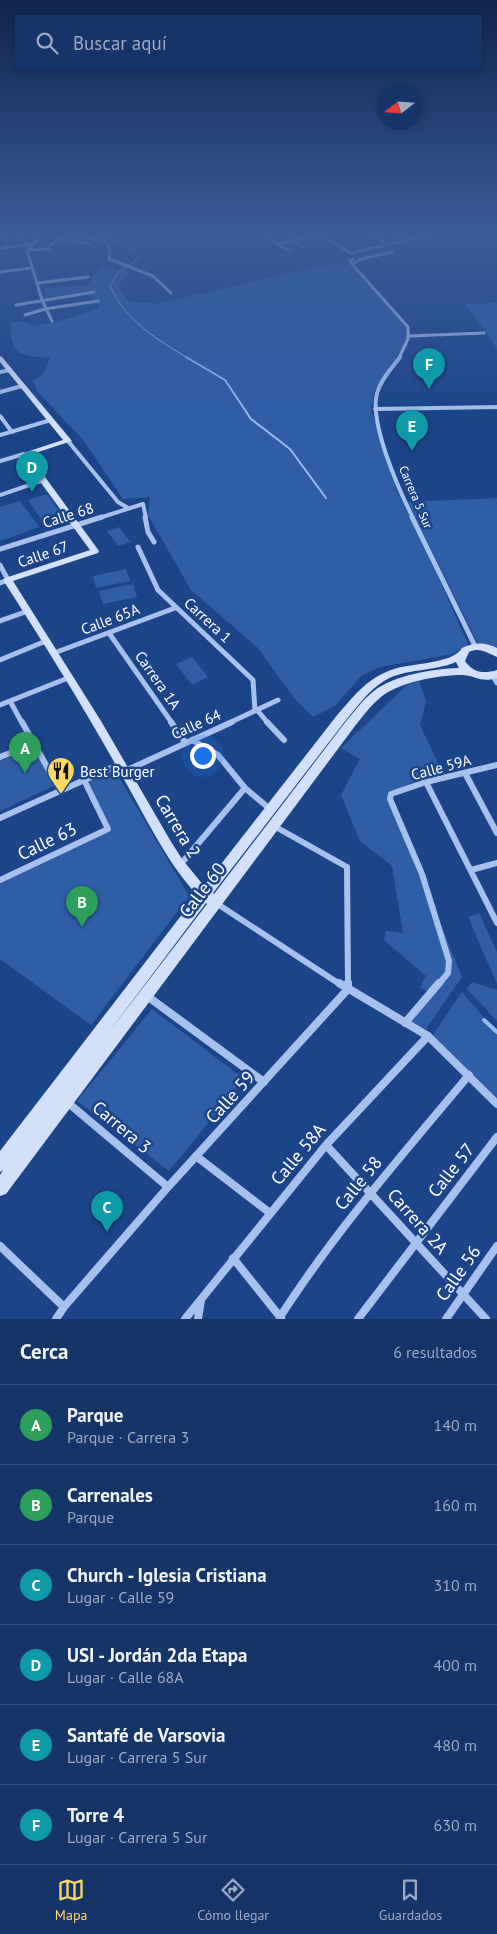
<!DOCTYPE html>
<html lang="es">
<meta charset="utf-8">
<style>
:root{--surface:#153467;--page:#223f70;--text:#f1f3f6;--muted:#9daac0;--line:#344f7b;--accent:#fdd963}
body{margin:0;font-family:"PT Sans",sans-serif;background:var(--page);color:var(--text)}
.compass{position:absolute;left:377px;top:85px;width:45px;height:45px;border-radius:50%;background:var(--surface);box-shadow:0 2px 8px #0003;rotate:253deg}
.you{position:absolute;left:202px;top:755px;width:18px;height:18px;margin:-12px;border:4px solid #fff;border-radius:50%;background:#1a73e8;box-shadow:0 0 0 8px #1a73e833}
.badge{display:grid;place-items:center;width:32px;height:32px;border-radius:50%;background:var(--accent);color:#fff;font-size:16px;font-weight:700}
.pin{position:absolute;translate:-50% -41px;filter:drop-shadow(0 1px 2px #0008)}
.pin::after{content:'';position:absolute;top:26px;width:18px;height:15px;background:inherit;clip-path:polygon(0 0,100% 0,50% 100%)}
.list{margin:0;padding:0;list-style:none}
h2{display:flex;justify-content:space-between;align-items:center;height:65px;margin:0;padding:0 20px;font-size:21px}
h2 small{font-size:16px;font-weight:400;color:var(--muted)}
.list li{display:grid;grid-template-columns:32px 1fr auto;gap:15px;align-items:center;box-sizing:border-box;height:80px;padding:0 20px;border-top:1px solid var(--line)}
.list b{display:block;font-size:19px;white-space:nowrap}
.list p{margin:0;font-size:16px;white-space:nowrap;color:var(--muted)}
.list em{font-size:16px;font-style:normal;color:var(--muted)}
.icon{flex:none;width:28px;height:28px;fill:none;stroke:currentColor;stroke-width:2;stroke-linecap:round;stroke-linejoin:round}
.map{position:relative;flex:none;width:497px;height:1319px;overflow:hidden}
.search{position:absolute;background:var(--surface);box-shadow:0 2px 8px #0003;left:15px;right:15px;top:15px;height:55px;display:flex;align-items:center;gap:12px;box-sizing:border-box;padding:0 18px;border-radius:5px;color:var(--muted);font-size:19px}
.sheet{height:545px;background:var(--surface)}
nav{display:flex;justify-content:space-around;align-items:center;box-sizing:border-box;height:70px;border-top:1px solid var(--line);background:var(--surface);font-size:14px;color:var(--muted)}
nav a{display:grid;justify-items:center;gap:2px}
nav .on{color:var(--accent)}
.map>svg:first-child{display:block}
</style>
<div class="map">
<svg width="497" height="1319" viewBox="0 0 497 1319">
<rect width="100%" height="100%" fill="#1c4589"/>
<path fill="#2f5ea7" d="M349,263L406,327L408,335L405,344L374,392L371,409L397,491L431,561L468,644L453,654L380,667L361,676L335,706L313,717L294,698L257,647L191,590L148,515L150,497L123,499L84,441L37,391L33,381L43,374L50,358C20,355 10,357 11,322H26L35,326L67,319L100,308L93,298L85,292L46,297L45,288L87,286L101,267L129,270V274L118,284L127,301L156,304L316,267L333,264Z
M497,303V349L484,329L464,304Z
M47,494L60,512L41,519L28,500Z
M497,498V649L478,644L408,502Z
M20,501L39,527L0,541V507Z
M119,527L130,542L118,546L107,531Z
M126,569L130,581L96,588L93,576Z
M133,584L137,597L103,604L99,591Z
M192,657L208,677L192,685L176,664Z
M419,681L426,701L420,725L444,776L415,782L388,795L462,977L426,1029L412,1022L432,995L420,987L426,976L384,940L386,931L403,933L392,866L360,841L341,795L360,759L341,748L407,685Z
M35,746L56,785L0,811V761Z
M114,769L189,896L91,1025L0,959V882L112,830L85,781Z
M479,913L497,952V984L468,917Z
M472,982L497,990V1021L467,989Z
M462,992L497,1033V1101L433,1035Z
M152,1009L244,1079L169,1171L77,1101Z"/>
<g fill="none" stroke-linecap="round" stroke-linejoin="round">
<path stroke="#99bcee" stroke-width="1" d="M107,232L109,238L131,248L140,258L119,272L110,286C126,321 156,339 188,358"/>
<path stroke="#99bcee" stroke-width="2" d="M186,357L225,380L251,419L290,449L326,498"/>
<path stroke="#99bcee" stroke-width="4" d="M484,1020L497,1032"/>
<path stroke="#a6c2ec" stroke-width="3" d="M21,232L26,245
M41,232L38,240L27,250L42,300L52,321
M58,232L106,241L110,250L109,259L153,276L171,293
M367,232L389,245
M392,232L406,241
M3,233L7,247
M318,234L351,253L442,232
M269,238L288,250
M59,239L89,244
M292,241L304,247
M278,244L329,232
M49,246L61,238
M0,248L34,244
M27,250L49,249
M353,259L350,261L352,264L408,327V339L399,358
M352,264L361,259L392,252
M0,272L31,268
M37,283L88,277
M16,305L94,292
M25,315L45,309L98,301
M410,336L484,333"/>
<path stroke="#a6c2ec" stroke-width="4" d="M400,357C392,368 381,379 377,393C369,423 399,490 413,518
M0,372L10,370
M0,392L22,386
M375,409L497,407
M0,416L12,432
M0,435L51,420
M68,441L118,502L128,508
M0,461L24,454
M0,495L44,480
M99,518L143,504L146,518"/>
<path stroke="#a6c2ec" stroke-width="5" d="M145,517L148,532L154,542
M412,517L475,646
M138,547L158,590L253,680L255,711
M0,549L102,517
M0,565L8,580L0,583
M0,621L28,611
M109,633L172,723
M54,653L175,608
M0,660L46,641
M493,676L497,683
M10,701L22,723
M0,705L68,678
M257,710L268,723
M229,723L278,700"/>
<path stroke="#a6c2ec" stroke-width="6" d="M22,722L60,790
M171,722L185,742
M267,722L284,740
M192,740L218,755L245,788L270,809
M0,757L35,743
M125,771L232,722
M465,773L497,833
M426,782L497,923
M0,818L120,764
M274,826L347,867L348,985
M180,865L245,788
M471,870L497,863
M0,880L108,829L84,780
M216,903L341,985
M438,985L448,973L449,961L422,874L390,799L391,794L426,782L497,765"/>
<path stroke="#a6c2ec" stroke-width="8" d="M339,983L428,1036L497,1104
M147,996L264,1082
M405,1023L439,983
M67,1102L168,1187
M326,1145L486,1319
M196,1156L270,1213
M0,1246L64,1307
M233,1258L281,1318
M280,1317C336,1230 403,1154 469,1075
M56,1319L64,1307L168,1187L348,989V983
M185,1319L326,1145L428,1036
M198,1319L201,1300
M358,1319L497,1137
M446,1319L497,1246"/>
<path fill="#d2e1f9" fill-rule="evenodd" d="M0,356L2,357L72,441L29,455L99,551L98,553L13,581L101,721L170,840L182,859L204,886L338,714C356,694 367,678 394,669C411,663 453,664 462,648C474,642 485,642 497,648V657C487,653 480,647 469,652L465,661C473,673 484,674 497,670V678C482,683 476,676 463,675C439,675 399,682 381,697C371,705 363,716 355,726L6,1194L0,1196V1175L3,1170L0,1172V1151L197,895C165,860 146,817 122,776C85,709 44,644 3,580L5,578L90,550L20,454L63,440L0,362ZM456,662L459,668C433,669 394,675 374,691C363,699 356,710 347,720L214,894L213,893L346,720C357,707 369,690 384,681C405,668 433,672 456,662ZM206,903L207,904L106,1036Z"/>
<path fill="#ebf2ff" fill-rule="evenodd" d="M492,232H497V236Z"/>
</g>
<linearGradient id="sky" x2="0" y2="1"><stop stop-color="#0f264b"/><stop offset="0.56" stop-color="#3a5c97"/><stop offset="1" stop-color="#3a5c97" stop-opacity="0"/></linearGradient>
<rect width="497" height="417" fill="url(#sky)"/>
<defs>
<symbol id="restaurant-pin" viewBox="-11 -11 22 30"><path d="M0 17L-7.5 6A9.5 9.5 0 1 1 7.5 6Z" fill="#fdd963" stroke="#1c4589"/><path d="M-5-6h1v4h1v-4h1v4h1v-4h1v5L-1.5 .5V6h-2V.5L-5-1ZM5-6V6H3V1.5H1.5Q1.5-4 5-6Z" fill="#111"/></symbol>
</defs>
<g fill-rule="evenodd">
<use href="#restaurant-pin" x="45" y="755" width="32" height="43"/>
</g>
<g text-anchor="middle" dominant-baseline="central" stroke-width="5" stroke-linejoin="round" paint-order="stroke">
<g font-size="12" fill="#fff" stroke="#1c4589">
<text transform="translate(416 497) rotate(67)">Carrera 5 Sur</text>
</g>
<g font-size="15" fill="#fff" stroke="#1c4589">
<text transform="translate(68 515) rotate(-18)">Calle 68</text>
<text transform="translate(43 554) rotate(-19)">Calle 67</text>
<text transform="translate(110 619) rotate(-21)">Calle 65A</text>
<text transform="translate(208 620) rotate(43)">Carrera 1</text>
<text transform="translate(158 680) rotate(55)">Carrera 1A</text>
<text transform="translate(196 724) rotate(-24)">Calle 64</text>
<text transform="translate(441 767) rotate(-15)">Calle 59A</text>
</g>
<g font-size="15" fill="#fff" stroke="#1c4589" text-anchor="start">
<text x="80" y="771">Best Burger</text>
</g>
<g font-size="18" fill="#fff" stroke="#1c4589">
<text transform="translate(178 826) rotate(59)">Carrera 2</text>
<text transform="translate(47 841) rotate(-26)">Calle 63</text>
<text transform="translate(202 890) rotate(-53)">Calle 60</text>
<text transform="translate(230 1097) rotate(-48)">Calle 59</text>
<text transform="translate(122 1127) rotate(40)">Carrera 3</text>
<text transform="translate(298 1154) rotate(-50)">Calle 58A</text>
<text transform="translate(451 1170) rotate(-52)">Calle 57</text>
<text transform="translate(358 1183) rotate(-51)">Calle 58</text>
<text transform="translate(418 1221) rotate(48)">Carrera 2A</text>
<text transform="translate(458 1273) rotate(-55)">Calle 56</text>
</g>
</g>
</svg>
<svg class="compass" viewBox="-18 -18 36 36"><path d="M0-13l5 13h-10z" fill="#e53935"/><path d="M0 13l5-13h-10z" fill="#9daac0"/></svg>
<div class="you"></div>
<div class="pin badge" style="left:25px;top:773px;background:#2e9e5b">A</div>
<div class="pin badge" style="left:82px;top:927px;background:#2e9e5b">B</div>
<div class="pin badge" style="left:107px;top:1232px;background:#0f9aa8">C</div>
<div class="pin badge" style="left:32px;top:492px;background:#0f9aa8">D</div>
<div class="pin badge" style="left:412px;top:451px;background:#0f9aa8">E</div>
<div class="pin badge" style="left:429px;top:389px;background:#0f9aa8">F</div>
<div class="search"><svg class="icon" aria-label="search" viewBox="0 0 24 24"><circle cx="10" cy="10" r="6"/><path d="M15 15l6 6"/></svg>Buscar aquí</div>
</div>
<section class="sheet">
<h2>Cerca<small>6 resultados</small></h2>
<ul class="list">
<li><span class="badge" style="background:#2e9e5b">A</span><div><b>Parque</b><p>Parque · Carrera 3</p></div><em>140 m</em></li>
<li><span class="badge" style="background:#2e9e5b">B</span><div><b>Carrenales</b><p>Parque</p></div><em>160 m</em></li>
<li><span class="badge" style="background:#0f9aa8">C</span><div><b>Church - Iglesia Cristiana</b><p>Lugar · Calle 59</p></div><em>310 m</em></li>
<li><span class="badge" style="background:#0f9aa8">D</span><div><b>USI - Jordán 2da Etapa</b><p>Lugar · Calle 68A</p></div><em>400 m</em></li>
<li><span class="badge" style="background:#0f9aa8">E</span><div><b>Santafé de Varsovia</b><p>Lugar · Carrera 5 Sur</p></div><em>480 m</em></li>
<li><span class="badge" style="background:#0f9aa8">F</span><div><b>Torre 4</b><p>Lugar · Carrera 5 Sur</p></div><em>630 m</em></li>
</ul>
</section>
<nav>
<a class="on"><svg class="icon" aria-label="map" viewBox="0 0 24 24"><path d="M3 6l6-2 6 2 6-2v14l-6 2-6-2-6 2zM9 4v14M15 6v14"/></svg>Mapa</a>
<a><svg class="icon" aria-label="directions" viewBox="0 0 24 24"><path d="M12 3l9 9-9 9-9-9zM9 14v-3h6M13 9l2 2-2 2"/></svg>Cómo llegar</a>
<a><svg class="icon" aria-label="saved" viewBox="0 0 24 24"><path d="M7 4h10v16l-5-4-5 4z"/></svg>Guardados</a>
</nav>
